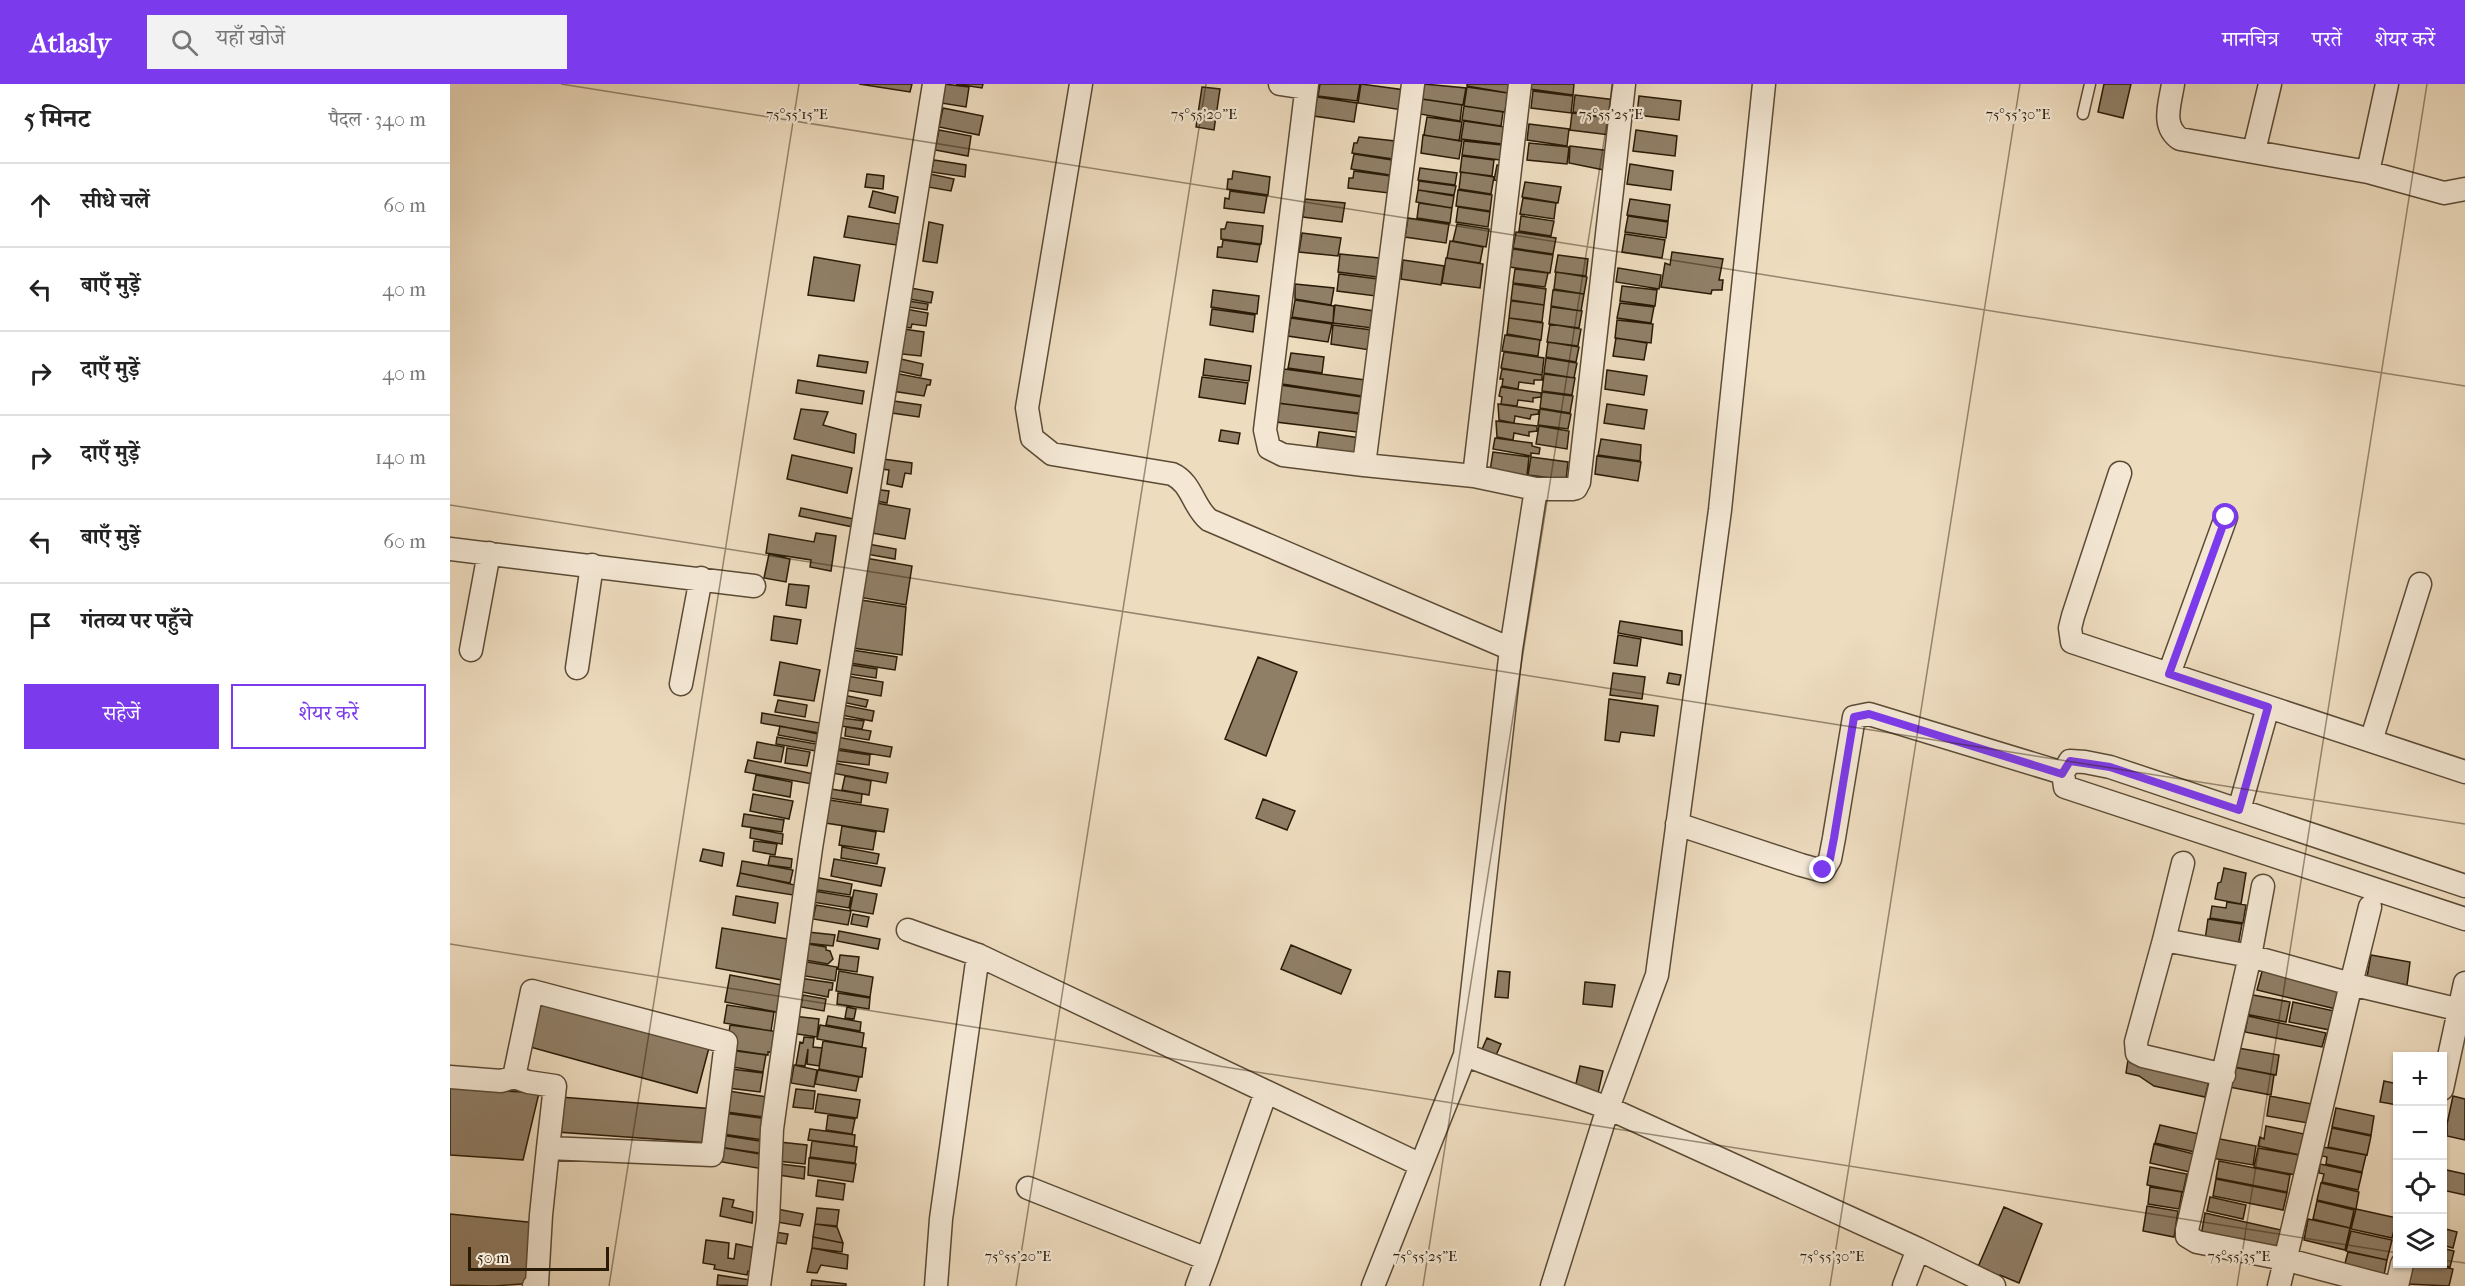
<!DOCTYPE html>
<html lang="hi">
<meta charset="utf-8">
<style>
:root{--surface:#fff;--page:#f2f2f2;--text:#222;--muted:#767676;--line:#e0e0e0;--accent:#7c3aed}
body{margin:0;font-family:"IM FELL French Canon","Noto Serif Devanagari",serif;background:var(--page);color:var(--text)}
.controls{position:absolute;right:18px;bottom:18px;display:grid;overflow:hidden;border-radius:0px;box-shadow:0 2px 4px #0004}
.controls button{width:54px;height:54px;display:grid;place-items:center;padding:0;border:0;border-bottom:2px solid var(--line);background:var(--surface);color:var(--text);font:30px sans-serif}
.scale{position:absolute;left:18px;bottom:15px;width:141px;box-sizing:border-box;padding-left:6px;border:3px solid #2a1b07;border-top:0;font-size:16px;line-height:21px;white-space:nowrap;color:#2a1b07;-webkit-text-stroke:4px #f4e8d5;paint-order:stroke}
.stop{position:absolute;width:18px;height:18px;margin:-14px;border:4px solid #7c3aed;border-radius:50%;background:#fff}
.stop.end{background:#7c3aed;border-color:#fff;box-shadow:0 2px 6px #0008}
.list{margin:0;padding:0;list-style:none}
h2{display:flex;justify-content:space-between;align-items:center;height:78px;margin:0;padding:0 24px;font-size:26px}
h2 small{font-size:20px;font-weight:400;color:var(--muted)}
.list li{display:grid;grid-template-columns:39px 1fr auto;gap:18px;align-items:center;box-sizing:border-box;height:84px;padding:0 24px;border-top:2px solid var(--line)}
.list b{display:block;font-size:22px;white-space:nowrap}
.list em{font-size:20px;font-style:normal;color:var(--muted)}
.actions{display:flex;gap:12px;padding:18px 24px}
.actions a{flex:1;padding:14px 0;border:2px solid var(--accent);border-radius:0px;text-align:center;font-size:21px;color:var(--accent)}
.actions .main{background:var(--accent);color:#fff}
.icon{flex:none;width:33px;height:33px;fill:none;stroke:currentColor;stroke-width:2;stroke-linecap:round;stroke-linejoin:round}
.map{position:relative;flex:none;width:2015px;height:1202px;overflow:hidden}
header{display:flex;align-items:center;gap:36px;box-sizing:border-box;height:84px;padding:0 30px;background:var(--accent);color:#fff}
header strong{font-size:28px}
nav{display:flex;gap:33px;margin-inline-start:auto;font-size:21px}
.search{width:420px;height:54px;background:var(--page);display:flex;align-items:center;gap:15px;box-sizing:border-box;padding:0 21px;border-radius:0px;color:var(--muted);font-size:22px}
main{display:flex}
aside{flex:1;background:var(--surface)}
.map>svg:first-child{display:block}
</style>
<header>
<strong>Atlasly</strong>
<div class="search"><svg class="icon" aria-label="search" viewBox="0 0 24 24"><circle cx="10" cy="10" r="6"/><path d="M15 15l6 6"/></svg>यहाँ खोजें</div>
<nav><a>मानचित्र</a><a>परतें</a><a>शेयर करें</a></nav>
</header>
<main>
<aside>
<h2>5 मिनट<small>पैदल · 340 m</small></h2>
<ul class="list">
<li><svg class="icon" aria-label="ahead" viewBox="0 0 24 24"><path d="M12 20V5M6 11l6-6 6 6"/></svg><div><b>सीधे चलें</b></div><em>60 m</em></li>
<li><svg class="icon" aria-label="left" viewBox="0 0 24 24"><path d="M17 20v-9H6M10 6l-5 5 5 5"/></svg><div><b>बाएँ मुड़ें</b></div><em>40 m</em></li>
<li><svg class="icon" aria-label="right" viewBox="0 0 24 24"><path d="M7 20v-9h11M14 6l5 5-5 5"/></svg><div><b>दाएँ मुड़ें</b></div><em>40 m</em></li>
<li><svg class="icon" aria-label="right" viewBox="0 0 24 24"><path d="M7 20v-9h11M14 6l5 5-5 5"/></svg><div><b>दाएँ मुड़ें</b></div><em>140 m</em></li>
<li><svg class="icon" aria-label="left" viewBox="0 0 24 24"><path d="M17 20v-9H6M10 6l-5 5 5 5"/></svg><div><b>बाएँ मुड़ें</b></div><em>60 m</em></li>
<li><svg class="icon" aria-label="arrive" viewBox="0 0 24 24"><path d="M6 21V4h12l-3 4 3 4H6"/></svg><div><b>गंतव्य पर पहुँचे</b></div></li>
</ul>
<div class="actions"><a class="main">सहेजें</a><a>शेयर करें</a></div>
</aside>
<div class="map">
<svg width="2015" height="1202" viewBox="0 0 2015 1202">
<rect width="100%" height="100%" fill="#eedcbf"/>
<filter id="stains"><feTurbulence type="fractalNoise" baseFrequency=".00333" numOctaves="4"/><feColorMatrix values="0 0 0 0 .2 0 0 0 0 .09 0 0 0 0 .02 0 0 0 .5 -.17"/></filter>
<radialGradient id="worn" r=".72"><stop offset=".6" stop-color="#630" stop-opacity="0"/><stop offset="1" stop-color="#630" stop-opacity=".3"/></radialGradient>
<path fill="#907f67" stroke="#2a1b07" stroke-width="1.5" d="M409,0H462L460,8Z
M494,0L519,3L516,23L491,19Z
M506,0H533L532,4Z
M870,0H910L907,17L868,12Z
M911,0L955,6L952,26L908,19Z
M974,0L1016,4L1013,21L972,15Z
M1017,0H1059L1058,9L1017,2Z
M1081,0H1124L1123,11L1080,5Z
M1654,0H1681L1673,34L1648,28Z
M752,3L770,5L764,46L746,43Z
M1017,3L1058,9L1055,28L1014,22Z
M1083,7L1123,12L1121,29L1081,24Z
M1125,11L1166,16L1164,33L1123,28Z
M1189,12L1231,17L1229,36L1187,31Z
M867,13L907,19L904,38L864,32Z
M972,15L1012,21L1010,37L970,30Z
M1014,22L1053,28L1051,42L1012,36Z
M493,24L533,32L529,51L489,43Z
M1122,29L1164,35L1160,51L1120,46Z
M977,33L1012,38L1009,57L974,51Z
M1014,37L1055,43L1052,60L1011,55Z
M1079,40L1119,45L1117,62L1077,56Z
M489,46L521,52L518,72L485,66Z
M1186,46L1227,52L1225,72L1183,67Z
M973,51L1012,57L1009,75L971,69Z
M909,53L945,57L943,75L902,69L904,59H907Z
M1014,57L1052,61L1050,76L1012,71Z
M1079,59L1119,63L1117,80L1077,76Z
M1120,62L1161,67L1159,87L1119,79Z
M904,70L942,76L940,91L901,85Z
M1012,72L1044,76L1042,92L1010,88Z
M484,76L516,81L515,93L481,88Z
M1180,80L1223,87L1221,106L1177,100Z
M1047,81L1055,82L1053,98L1044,96Z
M970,84L1007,89L1005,101L968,96Z
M783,87L820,93L818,111L777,105L778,95H782Z
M904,87L941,92L939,109L898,104L899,94H903Z
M1011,88L1044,93L1041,110L1009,105Z
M417,90L434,92L433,105L415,103Z
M480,90L504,95L501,107L478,103Z
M969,97L1006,102L1004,111L968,106Z
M1075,98L1111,103L1108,119L1072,113Z
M968,106L1004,112L1002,124L966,118Z
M1008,106L1042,111L1040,127L1006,122Z
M423,107L448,113L445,129L419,123Z
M780,107L817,112L814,129L774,124L775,114L779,115Z
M1073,114L1106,119L1104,135L1070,130Z
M855,115L895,119L892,138L853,133Z
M1180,115L1220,121L1218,137L1177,131Z
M969,119L1002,124L1000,139L967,134Z
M1008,123L1040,128L1038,143L1006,138Z
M398,132L450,140L446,161L394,153Z
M1071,132L1104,137L1101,152L1069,147Z
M1178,132L1218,138L1216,154L1175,148Z
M958,134L999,140L996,159L955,153Z
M479,138L493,141L487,179L473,177Z
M777,138L813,142L811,160L771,155V145H775Z
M1007,140L1039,145L1036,163L1003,157Z
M1066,148L1106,154L1103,170L1063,164Z
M852,149L891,154L888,172L849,168Z
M1175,150L1215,156L1212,174L1172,168Z
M773,156L810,161L807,178L767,173L768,163H772Z
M1000,157L1033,163L1030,179L997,174Z
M1063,165L1103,171L1100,189L1060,183Z
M1222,168L1273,175L1269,196H1273L1272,206H1262L1261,210L1211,203L1215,179L1220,181Z
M890,170L929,174L927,193L888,188Z
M1108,171L1138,175L1136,192L1105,188Z
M364,173L410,181L404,217L358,211Z
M996,174L1033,180L1030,204L992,199Z
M953,176L994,182L991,201L951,195Z
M1168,184L1211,191L1209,205L1166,198Z
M1065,185L1098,189L1095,203L1063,199Z
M1106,188L1137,193L1134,210L1104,205Z
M889,190L928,195L926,212L887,207Z
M845,200L884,204L881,221L845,215Z
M1063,200L1096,205L1094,221L1061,216Z
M1172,202L1207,206L1205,222L1170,217Z
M455,203L483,208L481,219L454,214Z
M763,206L809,212L807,230L761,223Z
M1103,206L1134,210L1131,227L1101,222Z
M845,216L884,222L883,239L842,233Z
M459,217L478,220L477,226L458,223Z
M1061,217L1094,221L1092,238L1059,234Z
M1170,219L1204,223L1201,239L1167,234Z
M885,221L924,227L922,244L883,239Z
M1101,223L1132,227L1129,244L1099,240Z
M450,224L478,229L476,242L462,240L461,244L448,242Z
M762,225L805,231L803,248L760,241Z
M841,234L882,240L878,258L838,252Z
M1059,234L1093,239L1091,256L1057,250Z
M1167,236L1203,240L1201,259L1165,254Z
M1100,240L1131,245L1128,262L1097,258Z
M883,241L922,246L920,266L881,260Z
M446,244L474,248L471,272L443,269Z
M1055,251L1090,256L1088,272L1052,267Z
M1166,254L1197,259L1194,276L1163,272Z
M1098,258L1129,263L1126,278L1096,273Z
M1054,268L1094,274L1092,291L1051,284Z
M841,269L874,273L872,289L838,284Z
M369,271L418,278L416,289L367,282Z
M442,273L473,280L471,292L439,285Z
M1096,274L1127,279L1124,294L1094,289Z
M755,275L801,282L799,297L753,291Z
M834,285L915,296L912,312L832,300Z
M1052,285L1092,291V296H1084V300L1069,298L1068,305L1052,302L1053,295H1050Z
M1157,286L1197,292L1194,311L1155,305Z
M444,289L481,296L480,301H477L474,312L442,307Z
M1094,290L1125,294L1122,311L1092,307Z
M752,293L798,299L795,320L749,313Z
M348,296L414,307L412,320L346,309Z
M830,301L912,313L909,329L827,319Z
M1051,303L1091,309V313L1083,314V318L1068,316L1067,322L1051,320L1052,313L1049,312Z
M1092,308L1123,312L1120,329L1090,324Z
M437,316L471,321L469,333L435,328Z
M828,319L909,330L907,348L826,338Z
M1048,320L1089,326L1088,330L1081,331L1080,335L1065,332L1064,339L1049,336Z
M1157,320L1197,326L1194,345L1154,339Z
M351,325L378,328L373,341L406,350L404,369L344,355Z
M1090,325L1121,330L1118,345L1088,341Z
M1046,337L1087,342V347L1079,348V352L1064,349L1063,356L1047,353Z
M1089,342L1119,347L1117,365L1086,360Z
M771,346L790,349L788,360L769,357Z
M869,348L910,354L907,374L866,368Z
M1045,354L1082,359V362L1090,364L1089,370L1081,369V372L1043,365Z
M1151,355L1191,361L1190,377L1148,371Z
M1043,368L1079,373L1077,391L1040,387Z
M342,371L402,384L397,409L337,395Z
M1147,372L1191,378L1188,397L1145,390Z
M1081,373L1118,378L1116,396L1078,391Z
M433,375L462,379L461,390L455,389L452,403L437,400L439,386L431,385Z
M422,405L439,407L437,419L421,416Z
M421,418L460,425L455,455L416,448Z
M351,424L404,435L403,443L349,432Z
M366,449L386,452L381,487L360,483L361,476L316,469L319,450L364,458Z
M418,460L446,465L445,475L416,470Z
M319,470L340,475L336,498L314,494Z
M415,474L462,482L456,521L408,513Z
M339,500L359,502L356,524L336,521Z
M411,516L456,523L452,571L403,564Z
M324,532L351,536L347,560L321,556Z
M1170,537L1232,547V561L1168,549Z
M1168,551L1191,555L1187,582L1164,579Z
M402,566L447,573L445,586L400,579Z
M808,573L847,588L816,672L775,655Z
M330,578L370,586L364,617L324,611Z
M401,581L427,585L426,594L399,590Z
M1163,589L1195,593L1192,615L1160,611Z
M1219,589L1231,591L1229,601L1217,599Z
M397,592L433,598L431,612L395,606Z
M393,611L418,616L416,623L392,618Z
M1159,615L1208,622L1204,652L1171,648L1169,658L1155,656Z
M328,616L357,621L355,633L325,628Z
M393,621L424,627L422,637L391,631Z
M312,629L376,640L375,650L311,639Z
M392,634L414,637L412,645L391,642Z
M330,642L373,651L371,659L328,651Z
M396,643L421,647L419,656L395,652Z
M327,653L372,661L371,668L326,660Z
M387,653L442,663L440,673L385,664Z
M307,658L334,663L331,678L304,674Z
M337,664L360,668L357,682L335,679Z
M387,666L420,671L419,681L385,677Z
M298,676L364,690L362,700L295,688Z
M384,679L438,689L436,699L382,689Z
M306,691L342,698L340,713L303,706Z
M395,692L421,697L419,711L392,706Z
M381,705L412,710L411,719L379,714Z
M303,710L343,717L339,735L300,727Z
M373,715L438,725L434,748L369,738Z
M813,715L845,727L837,746L806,734Z
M294,730L334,736L332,748L292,742Z
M392,742L426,748L423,766L389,761Z
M301,744L333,750L332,760L300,754Z
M304,757L327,760L325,771L303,767Z
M392,763L429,770L427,780L391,774Z
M253,765L274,769L272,782L250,777Z
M320,772L342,775L341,784L318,781Z
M384,775L435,784L431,802L381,792Z
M292,777L343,786L340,799L290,789Z
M1774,784L1796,789L1791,820L1765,815L1768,799L1771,798Z
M290,789L345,801L343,811L287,802Z
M364,793L402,800L400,811L361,805Z
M404,806L427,810L423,830L400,826Z
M364,807L401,813L399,824L362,818Z
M286,812L328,819L325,839L283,831Z
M1777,818L1796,821L1793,839L1760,834L1762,822L1776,824Z
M366,821L401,827L398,841L363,835Z
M403,830L419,833L417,843L401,840Z
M1758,835L1792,840L1788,862L1755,856Z
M272,844L338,855L332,896L266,884Z
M389,847L430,855L428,865L387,857Z
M358,848L385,851L383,862L356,859Z
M358,860L376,863V866L380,867L383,875L378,880L355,876Z
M841,861L901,886L891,910L831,885Z
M390,871L409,873L407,888L388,885Z
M1921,871L1960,878L1957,901L1946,899V901L1917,893Z
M351,877L387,883L385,897L349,891Z
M1813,884L1892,902L1886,925L1807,906Z
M389,887L423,893L420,913L386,907Z
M1048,887L1060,888L1058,914L1045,913Z
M280,891L332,901V929L275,918Z
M349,894L383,899L382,906H379L378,913L347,907Z
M1135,898L1165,901L1162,923L1133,920Z
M388,909L420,914L419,925L387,920Z
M1798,910L1840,918L1836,938L1795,930Z
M353,911L376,915L374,927L351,923Z
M90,913L260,960L247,1009L73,961Z
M1843,918L1884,927L1880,946L1839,938Z
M277,921L324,928L321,947L274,939Z
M397,923L406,925L404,935L395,934Z
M343,932L369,935L367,953L341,949Z
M378,932L411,938L410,947L376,941Z
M1798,932L1876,949L1872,963L1795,948Z
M280,941L329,948L324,969L318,968V971L277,965Z
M370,941L414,949L412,963L367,955Z
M354,953L364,954L363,963L372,964L369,982L357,980L358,965L355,982L346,981L350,958L353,959Z
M1037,954L1051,960L1044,976L1030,970Z
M373,957L416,964L412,993L369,985Z
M1788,964L1829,971L1826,991L1784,983Z
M279,966L316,971L313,988L276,982Z
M1678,976L1760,993L1755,1013L1704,1002L1689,992L1676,989Z
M344,981L367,986L364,1003L341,999Z
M1130,982L1153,987L1148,1009L1125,1004Z
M1783,983L1824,991L1821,1011L1779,1003Z
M273,984L313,989L310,1008L270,1003Z
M368,986L409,993L406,1007L365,1000Z
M1934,997L1948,1000V1021L1930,1018Z
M0,1004L89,1009L73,1076L0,1071Z
M346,1005L365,1007L363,1025L343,1023Z
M272,1006L317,1013L314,1033L269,1027Z
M368,1010L410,1016L407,1034L365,1028Z
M1820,1012L1862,1020L1858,1039L1817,1032Z
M2003,1012L2015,1015V1056L1997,1052V1040Z
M110,1013L265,1025L259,1059L107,1048Z
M1886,1024L1924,1032L1921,1051L1882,1043Z
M274,1029L317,1035L314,1056L272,1050Z
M378,1031L405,1035L402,1050L376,1046Z
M1710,1041L1749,1050L1745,1068L1705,1059Z
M1816,1042L1854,1050L1850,1071L1808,1062L1810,1053L1814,1055Z
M1882,1044L1921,1052L1917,1071L1878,1063Z
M360,1045L405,1051L404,1062L358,1056Z
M271,1051L315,1058V1070L269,1063Z
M1765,1054L1806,1062L1803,1081L1761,1074Z
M362,1057L407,1063L405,1079L360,1073Z
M329,1058L357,1061L355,1080L327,1077Z
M1704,1060L1744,1070L1740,1088L1700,1079Z
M269,1063L315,1071L313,1085L266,1077Z
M1873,1063L1916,1071L1912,1088L1876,1080L1877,1073L1872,1072Z
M1808,1064L1849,1071L1846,1091L1804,1083Z
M359,1074L406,1080L403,1098L358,1091Z
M1769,1077L1840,1091L1837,1108L1766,1094Z
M330,1080L355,1083L354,1095L329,1091Z
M1870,1080L1912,1089L1908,1106L1872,1098L1874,1090L1869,1089Z
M1700,1083L1737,1090L1733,1108L1697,1101Z
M1992,1085L2015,1090V1111L1992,1106Z
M1766,1095L1837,1109L1833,1126L1763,1112Z
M368,1096L395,1100L393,1116L366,1112Z
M1871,1099L1909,1108L1906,1125L1867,1116Z
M1700,1103L1732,1108L1729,1125L1698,1120Z
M1760,1113L1796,1121L1793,1135L1757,1127Z
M273,1114L284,1116L282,1123L303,1128L302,1139L270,1132Z
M1867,1117L1904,1126L1900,1144L1863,1135Z
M1697,1122L1728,1127L1724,1153L1693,1147Z
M1554,1123L1592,1140L1569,1199L1550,1191L1548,1198L1535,1193L1538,1186L1528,1183Z
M367,1124L389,1126L387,1142L365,1140Z
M327,1125L353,1130L350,1142L321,1137Z
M1906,1125L1947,1134L1942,1154L1901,1145Z
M1755,1129L1831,1146L1826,1169L1751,1152Z
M0,1130L87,1139L84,1199L44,1202L0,1201Z
M1858,1135L1900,1144L1895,1166L1854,1156Z
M365,1140L387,1143L393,1159L363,1153Z
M1992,1144L2007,1148L2003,1164L1992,1161Z
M1901,1147L1942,1156L1937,1176L1896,1167Z
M325,1148L338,1150L336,1160L323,1158Z
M363,1153L393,1159L392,1168L362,1164Z
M256,1156L279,1159L278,1174L284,1175L286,1160L311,1165L307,1188L298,1187L297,1191L264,1185L265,1181L253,1179Z
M362,1164L398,1171L397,1185L371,1181L367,1189L357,1188Z
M1992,1164L2004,1167L2000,1183L1987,1180H1992Z
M1898,1168L1937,1176L1933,1196L1893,1187Z
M1963,1180H1976L2003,1185L1999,1202L1958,1200Z
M268,1191L307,1197L306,1202L267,1201Z
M362,1196L396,1200V1202H361Z"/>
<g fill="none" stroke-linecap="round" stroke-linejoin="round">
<defs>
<path id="lane" d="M1633,30L1640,0"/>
<path id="street" d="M631,0L577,324L582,354L602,370L722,390C742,399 743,423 759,436L1061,565
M830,0L856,4
M857,0L815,346L819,364L833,371L914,381
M963,0L914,381L1024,392L1070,0
M1723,0C1720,20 1711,42 1730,55L1918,88L1994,109L2015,105
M1804,67L1820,0
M1918,88L1937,0
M1670,389L1623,532L1620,544L1622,558L2015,688
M1024,392L1086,405H1122L1126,404L1129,398L1174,0
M0,465L304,502
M21,566L39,469
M127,584L142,481
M1719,590L1776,433
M231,600L251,494
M1921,657L1970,500
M1789,726L1818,623
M1227,740L1351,781L1373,787L1380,775L1384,754L1404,633L1419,630L1613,689
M1733,779L1714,856L1800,872L1813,802
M2015,802L1660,683L1635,678L1620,677L1613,689L1615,703L2015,835
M1920,823L1901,900L1800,872L1737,1146V1152L1747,1158L1834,1175L1936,1202
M458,846L528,871L971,1081
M1714,856L1686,958L1687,969L1693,972L1774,991
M1015,971L1158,1024L1468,1165L1544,1202
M0,993L51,997L64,993L82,907L276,958L262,1071L98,1064L91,1131L87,1200L84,1202
M64,993L78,998L105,1002L98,1064
M1992,1005L2015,899
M578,1104L757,1175L747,1202
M757,1175L816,1008
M309,1202L318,1136L322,1045L361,764L484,0
M486,1202L491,1135L528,871
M923,1202L1015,971L1061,565L1086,405
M1102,1202L1158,1024L1207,891L1270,426L1314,0
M1454,1202L1468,1165
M1829,1202L1901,900L2015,927
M1947,1202L1952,1180"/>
</defs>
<use href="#lane" stroke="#5b4b35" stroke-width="13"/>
<use href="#street" stroke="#5b4b35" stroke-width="25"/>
<use href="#lane" stroke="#f4e8d5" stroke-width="10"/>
<use href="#street" stroke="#f4e8d5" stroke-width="22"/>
</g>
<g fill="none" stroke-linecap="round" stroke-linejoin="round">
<path stroke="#7c3aed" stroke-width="8" d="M1373,786L1380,775L1384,754L1404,633L1419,630L1612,690L1620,677L1660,683L1789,726L1818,623L1719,590L1776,433"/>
</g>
<path fill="none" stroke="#2a1b07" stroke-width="1.5" stroke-opacity="0.45" d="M111,0L2015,302M0,421L2015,740M0,860L1948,1169M1992,1176L2015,1179M159,1202L349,0M566,1202L756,0M973,1202L1163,0M1380,1202L1570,0M1787,1202L1977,0"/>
<g font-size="15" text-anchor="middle" fill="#2a1b07" stroke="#f4e8d5" stroke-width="4.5" stroke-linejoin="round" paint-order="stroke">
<text x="347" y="35">75°55'15"E</text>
<text x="754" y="35">75°55'20"E</text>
<text x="1161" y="35">75°55'25"E</text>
<text x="1568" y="35">75°55'30"E</text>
<text x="568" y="1177">75°55'20"E</text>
<text x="975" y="1177">75°55'25"E</text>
<text x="1382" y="1177">75°55'30"E</text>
<text x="1789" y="1177">75°55'35"E</text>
</g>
<rect width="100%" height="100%" filter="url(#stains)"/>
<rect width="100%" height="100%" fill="url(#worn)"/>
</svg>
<div class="controls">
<button>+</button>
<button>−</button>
<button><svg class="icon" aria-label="locate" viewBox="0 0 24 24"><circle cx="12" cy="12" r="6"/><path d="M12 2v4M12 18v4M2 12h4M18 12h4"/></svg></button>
<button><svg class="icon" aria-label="layers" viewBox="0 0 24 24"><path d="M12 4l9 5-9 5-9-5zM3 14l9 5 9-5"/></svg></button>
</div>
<div class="scale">50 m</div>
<div class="stop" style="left:1776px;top:433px"></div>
<div class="stop end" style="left:1373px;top:786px"></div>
</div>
</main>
